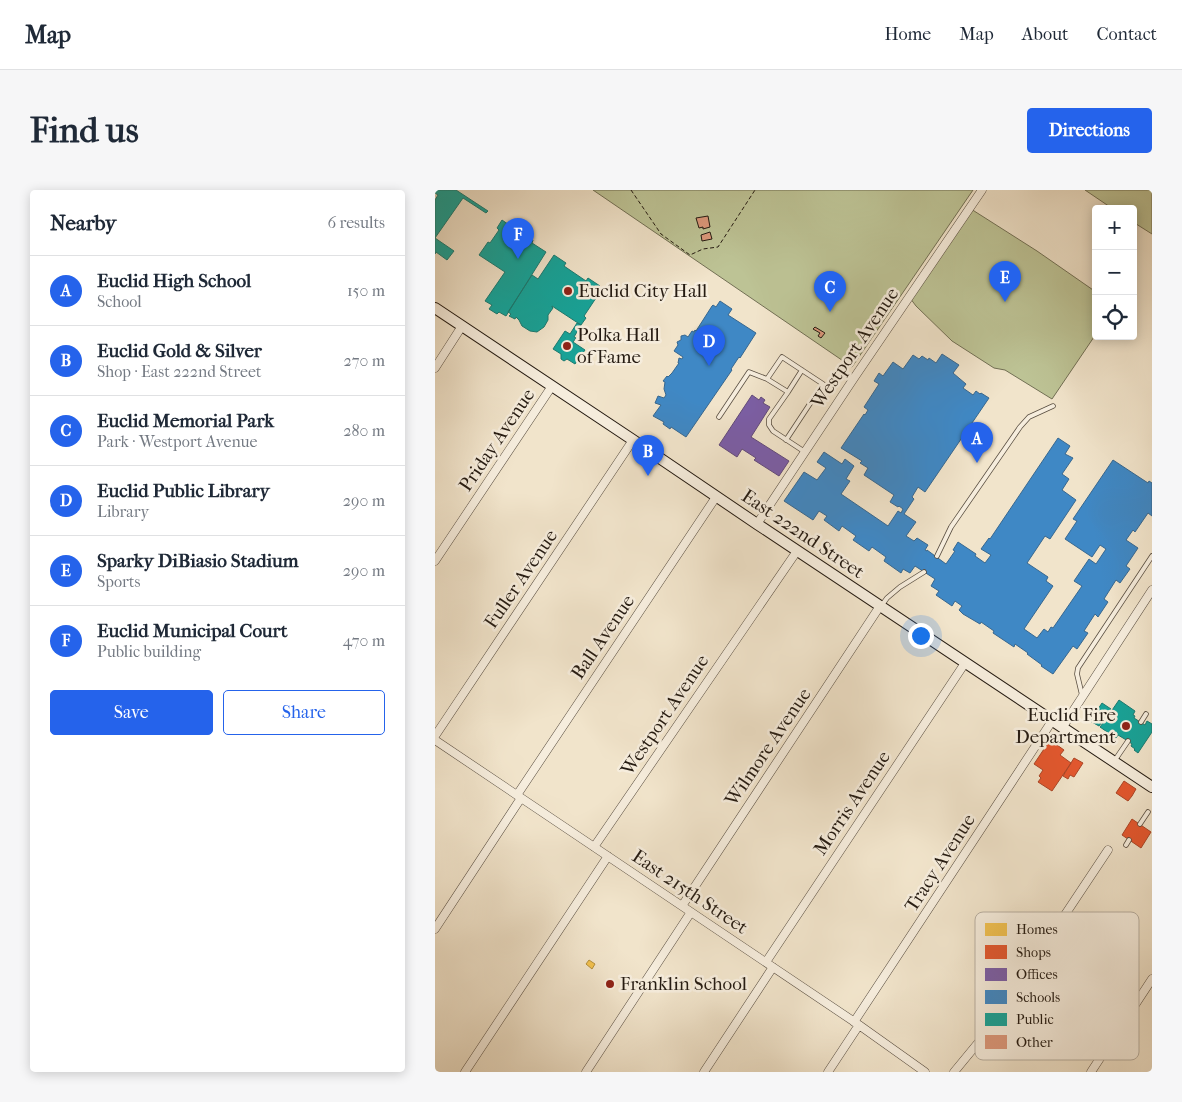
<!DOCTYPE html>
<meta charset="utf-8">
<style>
:root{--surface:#fff;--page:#f6f6f7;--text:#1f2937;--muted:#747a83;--line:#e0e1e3;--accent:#2563eb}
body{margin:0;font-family:"IM FELL French Canon",serif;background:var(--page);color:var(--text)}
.controls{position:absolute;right:15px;top:15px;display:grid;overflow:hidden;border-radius:5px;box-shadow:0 2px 12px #0003}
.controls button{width:45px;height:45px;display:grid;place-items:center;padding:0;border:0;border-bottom:1px solid var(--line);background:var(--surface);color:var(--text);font:25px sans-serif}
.you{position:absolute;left:485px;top:445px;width:18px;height:18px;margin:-12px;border:4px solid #fff;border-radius:50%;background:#1a73e8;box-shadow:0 0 0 8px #1a73e833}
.badge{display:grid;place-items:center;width:32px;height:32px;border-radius:50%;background:var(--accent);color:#fff;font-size:16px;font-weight:700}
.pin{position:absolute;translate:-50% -41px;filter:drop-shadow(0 1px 2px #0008)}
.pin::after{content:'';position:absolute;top:26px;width:18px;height:15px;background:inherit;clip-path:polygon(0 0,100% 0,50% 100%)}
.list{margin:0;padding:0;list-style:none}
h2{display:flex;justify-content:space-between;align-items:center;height:65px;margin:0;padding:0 20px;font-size:21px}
h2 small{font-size:16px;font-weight:400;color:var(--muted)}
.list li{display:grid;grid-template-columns:32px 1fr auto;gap:15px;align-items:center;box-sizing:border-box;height:70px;padding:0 20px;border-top:1px solid var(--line)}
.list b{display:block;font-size:19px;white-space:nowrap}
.list p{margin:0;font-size:16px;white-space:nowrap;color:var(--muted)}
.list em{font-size:16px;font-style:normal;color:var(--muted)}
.actions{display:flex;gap:10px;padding:15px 20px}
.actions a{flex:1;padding:11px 0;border:1px solid var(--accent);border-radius:5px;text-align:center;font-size:18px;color:var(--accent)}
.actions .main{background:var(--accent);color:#fff}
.icon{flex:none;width:28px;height:28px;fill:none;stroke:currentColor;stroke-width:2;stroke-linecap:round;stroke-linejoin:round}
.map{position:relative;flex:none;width:717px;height:882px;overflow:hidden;border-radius:5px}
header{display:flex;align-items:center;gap:30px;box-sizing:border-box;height:70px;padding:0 25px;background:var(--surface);border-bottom:1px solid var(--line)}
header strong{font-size:24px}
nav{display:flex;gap:28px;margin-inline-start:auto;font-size:18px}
.intro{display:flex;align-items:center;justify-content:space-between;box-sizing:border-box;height:120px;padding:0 30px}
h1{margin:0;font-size:35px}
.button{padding:12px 22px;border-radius:5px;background:var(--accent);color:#fff;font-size:18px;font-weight:700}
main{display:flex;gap:30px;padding:0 30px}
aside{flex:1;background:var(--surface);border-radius:5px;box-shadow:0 2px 12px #0003}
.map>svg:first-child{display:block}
</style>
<header>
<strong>Map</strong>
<nav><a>Home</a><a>Map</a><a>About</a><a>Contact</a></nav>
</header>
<div class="intro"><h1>Find us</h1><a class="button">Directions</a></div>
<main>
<aside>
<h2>Nearby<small>6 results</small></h2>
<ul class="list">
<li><span class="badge">A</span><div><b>Euclid High School</b><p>School</p></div><em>150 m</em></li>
<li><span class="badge">B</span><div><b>Euclid Gold &amp; Silver</b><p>Shop · East 222nd Street</p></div><em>270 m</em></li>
<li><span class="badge">C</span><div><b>Euclid Memorial Park</b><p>Park · Westport Avenue</p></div><em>280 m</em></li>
<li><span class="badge">D</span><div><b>Euclid Public Library</b><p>Library</p></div><em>290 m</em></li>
<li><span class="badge">E</span><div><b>Sparky DiBiasio Stadium</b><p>Sports</p></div><em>290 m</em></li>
<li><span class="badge">F</span><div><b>Euclid Municipal Court</b><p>Public building</p></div><em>470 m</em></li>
</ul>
<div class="actions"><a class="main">Save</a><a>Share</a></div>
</aside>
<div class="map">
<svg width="717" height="882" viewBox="0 0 717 882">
<rect width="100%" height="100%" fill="#f1e4cb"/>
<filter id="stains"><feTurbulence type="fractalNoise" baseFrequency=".004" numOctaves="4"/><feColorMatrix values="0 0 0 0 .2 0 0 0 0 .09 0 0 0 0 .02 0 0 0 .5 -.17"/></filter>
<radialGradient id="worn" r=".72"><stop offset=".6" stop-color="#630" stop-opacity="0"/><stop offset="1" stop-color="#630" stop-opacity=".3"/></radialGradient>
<path fill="#bdc395" stroke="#716f54" d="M158,0H538L417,177Z
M650,0H717V44L698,32V19H678Z
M536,19L602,61L661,102V144L617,209L570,180L559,178L517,151L481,116L475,108Z"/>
<path fill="#f2c14e" stroke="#b48f3c" d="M154,770L160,774L157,779L151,774Z"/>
<path fill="#e4572e" stroke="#ab4526" d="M615,550L629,560L625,565L636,573L617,601L603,592L606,588L604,586L608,580L599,574Z
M639,568L648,573L639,587L635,585L633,589L628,586Z
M689,591L701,599L697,606L693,611L681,603Z
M697,629L716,642L706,658L687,645Z"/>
<path fill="#7b5ea7" stroke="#614a7a" d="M317,205L324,210L326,207L330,210L328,213L335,217L316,247L354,271L344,286L319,270L321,268L307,259L302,267L284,255Z"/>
<path fill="#3f88c5" stroke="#37678f" d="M285,111L297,119L293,125L321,143L305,168L304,167L296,179L297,180L251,247L236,237L235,239L228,234L229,232L218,226L226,215L220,213L223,206L229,208L231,205L229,199L230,192L228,191L232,186L233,187L237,183L244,173H243L244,168L247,169L248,167L239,161L243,155L242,152L246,150V146L250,145L253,147L257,141L259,142L260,140L261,141L277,116L278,115L281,117Z
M507,164L524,175L518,183L531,194L528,198L538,205L541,201L545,204L546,203L554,208L490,302L483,297L477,307L479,309L469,324L481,332L471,346L479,351L482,348L493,355L490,360L492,361V360L511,374L520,361L518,360L523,352L541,364L540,366L550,373L556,365L546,359L554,348L555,349L623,248L635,256L630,264L638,268L627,284L634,289L627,300L641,310L615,349L610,346L592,373L613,387L611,391L618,396L589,439L602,448L609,439L613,442L616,437L618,438L647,396L639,391L654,369L661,374L671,359L665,355L657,367L630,349L642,331L638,329L678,270L713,293L714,291L717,293V326L713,323L700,342L698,340L691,350L703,358L691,376L695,379L685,393L681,390L669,409L673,412L663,427L660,424L649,441L653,443L642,459L638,456L618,484L606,476L607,475L592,464L593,463L580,454L579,457L558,443L559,441L546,432L545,434L528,424L524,420L527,416L520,411L517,416L501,405L504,401L496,396L500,389L480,376L475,383L468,379L466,383L449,371L451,367L437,357L434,361L418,350L421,346L407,336L404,341L389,330L392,326L384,321L378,330L349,311L369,282L382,290L391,278L382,272L389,262L407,274L410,269L419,276L411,289L415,291L406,304L453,336L463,321L466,323L468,319L464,316L463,317L455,312L459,305L429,285L433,278L425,273L427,271L406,258L429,224L430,225L433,220L429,217L444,194L439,191L444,183L448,186L458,172L468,179L478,165L484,169L487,166L493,170L494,168L501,173Z"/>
<path fill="#17a398" stroke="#1b7a70" d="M0,0H21L53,21L51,23L28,8L0,48L19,61L12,70L1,62L0,64V10L3,5L0,3Z
M67,30L80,39L79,41L90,48L91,45L98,50L97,53L111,62L71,126L64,122L62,124L54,119L57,115L50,111L70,82L44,65L53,52L55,53L64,40L62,38Z
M119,65L131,73L129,76L151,91L153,88L165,96L164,97L167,99L149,126L151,128L146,135L117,116V117L118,118L113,125V130L109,137L102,142L95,141L87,136L84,130L81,127L80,129L74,126L76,124L73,122L97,85L103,89Z
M142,133L146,135L139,147L141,148L138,152L150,160L140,174L132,169L129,171L126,169V164L118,159L130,141L135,144Z
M684,510L700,521L698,525L700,526L699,528L710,535L712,531L717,534V542L703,563L699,560L700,559L696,556L697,554L693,551L683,545L681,548L665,537L668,533L667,532L664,536L655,531L667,513L676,519L670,528L671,529Z"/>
<path fill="#db977a" stroke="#251b12" d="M273,26L275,37L268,39V37L264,38L261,28Z
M275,42L277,49L267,51L266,45Z
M442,128L444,130L434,145L431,143Z
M380,137L390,143L386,148L383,146L385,143L378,139Z"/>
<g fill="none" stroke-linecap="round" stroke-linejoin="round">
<defs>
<path id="lane" d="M353,202L334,229V235L338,241L370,262
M284,227L314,182L332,189
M351,250L388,194L347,167L332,189L353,202L367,180
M502,366L516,337L585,237L594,227L618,216
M447,415L452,408L465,397L489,382
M647,505L642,484L643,478L717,366
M706,532L711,524
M680,570L693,551
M705,634L713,622
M691,655L694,650"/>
<path id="street" d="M0,178L27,136
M322,334L419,188L547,0
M0,371L117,196
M627,538L717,400
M0,546L198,250
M0,550L424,835L490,882
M82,605L281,307
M159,657L362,361
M247,716L445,416
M0,739L86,608
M331,772L530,473
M419,832L617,531
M30,882L173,666
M151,882L256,722
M269,882L338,777
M393,882L424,835
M519,882L552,842L673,660
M656,882L717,789"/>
<path id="secondary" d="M0,118L198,250L322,334L717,597"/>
</defs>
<use href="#lane" stroke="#584d40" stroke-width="5.5"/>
<use href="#street" stroke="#584d40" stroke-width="9"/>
<use href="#secondary" stroke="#251b12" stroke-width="12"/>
<path stroke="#251b12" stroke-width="1" stroke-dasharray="4 2.5" stroke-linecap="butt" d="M196,0L226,44L255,65L268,59L283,57L320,0"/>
<use href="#lane" stroke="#f6eddd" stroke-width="4"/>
<use href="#street" stroke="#f6eddd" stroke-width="8"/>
<use href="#secondary" stroke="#f6eddd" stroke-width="10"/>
</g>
<g fill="#8f2418" stroke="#f6eddd" stroke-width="2">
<circle cx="133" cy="101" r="5"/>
<circle cx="132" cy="156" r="5"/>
<circle cx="691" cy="536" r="5"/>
<circle cx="175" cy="794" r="5"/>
</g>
<g text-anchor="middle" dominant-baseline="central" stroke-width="5" stroke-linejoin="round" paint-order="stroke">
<g font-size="19" fill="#251b12" stroke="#f6eddd" text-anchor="start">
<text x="143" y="101">Euclid City Hall</text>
<text x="142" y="145">Polka Hall<tspan x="142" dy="22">of Fame</tspan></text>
<text x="681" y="525" text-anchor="end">Euclid Fire<tspan x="681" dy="22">Department</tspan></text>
<text x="185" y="794">Franklin School</text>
</g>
<g font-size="19" fill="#251b12" stroke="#f6eddd">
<text transform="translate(420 158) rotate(-56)">Westport Avenue</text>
<text transform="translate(62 250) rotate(-56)">Priday Avenue</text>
<text transform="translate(368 344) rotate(34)">East 222nd Street</text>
<text transform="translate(86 389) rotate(-56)">Fuller Avenue</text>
<text transform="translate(168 447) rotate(-56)">Ball Avenue</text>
<text transform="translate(230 525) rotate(-56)">Westport Avenue</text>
<text transform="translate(333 557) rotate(-56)">Wilmore Avenue</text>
<text transform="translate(417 613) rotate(-56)">Morris Avenue</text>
<text transform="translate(505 673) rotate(-57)">Tracy Avenue</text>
<text transform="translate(255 702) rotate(34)">East 215th Street</text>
</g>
</g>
<rect x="540" y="722" width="164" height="148" rx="8" fill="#f6eddd" stroke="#b7aea0" stroke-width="1"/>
<rect x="550" y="733" width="22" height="13" fill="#f2c14e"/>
<rect x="550" y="755" width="22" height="14" fill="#e4572e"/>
<rect x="550" y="778" width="22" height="13" fill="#7b5ea7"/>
<rect x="550" y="800" width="22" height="14" fill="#3f88c5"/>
<rect x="550" y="823" width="22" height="13" fill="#17a398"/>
<rect x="550" y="845" width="22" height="14" fill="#db977a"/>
<g font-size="14" fill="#251b12">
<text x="581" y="744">Homes</text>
<text x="581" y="767">Shops</text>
<text x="581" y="789">Offices</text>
<text x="581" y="812">Schools</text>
<text x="581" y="834">Public</text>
<text x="581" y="857">Other</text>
</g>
<rect width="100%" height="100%" filter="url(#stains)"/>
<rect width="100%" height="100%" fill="url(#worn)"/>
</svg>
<div class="controls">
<button>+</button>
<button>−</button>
<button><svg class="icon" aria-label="locate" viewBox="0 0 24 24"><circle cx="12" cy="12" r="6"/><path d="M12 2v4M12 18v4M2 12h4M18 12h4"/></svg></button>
</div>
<div class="you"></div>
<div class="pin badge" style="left:542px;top:273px">A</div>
<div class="pin badge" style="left:213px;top:286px">B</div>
<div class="pin badge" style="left:395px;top:122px">C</div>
<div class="pin badge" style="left:274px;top:176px">D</div>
<div class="pin badge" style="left:570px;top:112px">E</div>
<div class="pin badge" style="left:83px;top:69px">F</div>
</div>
</main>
